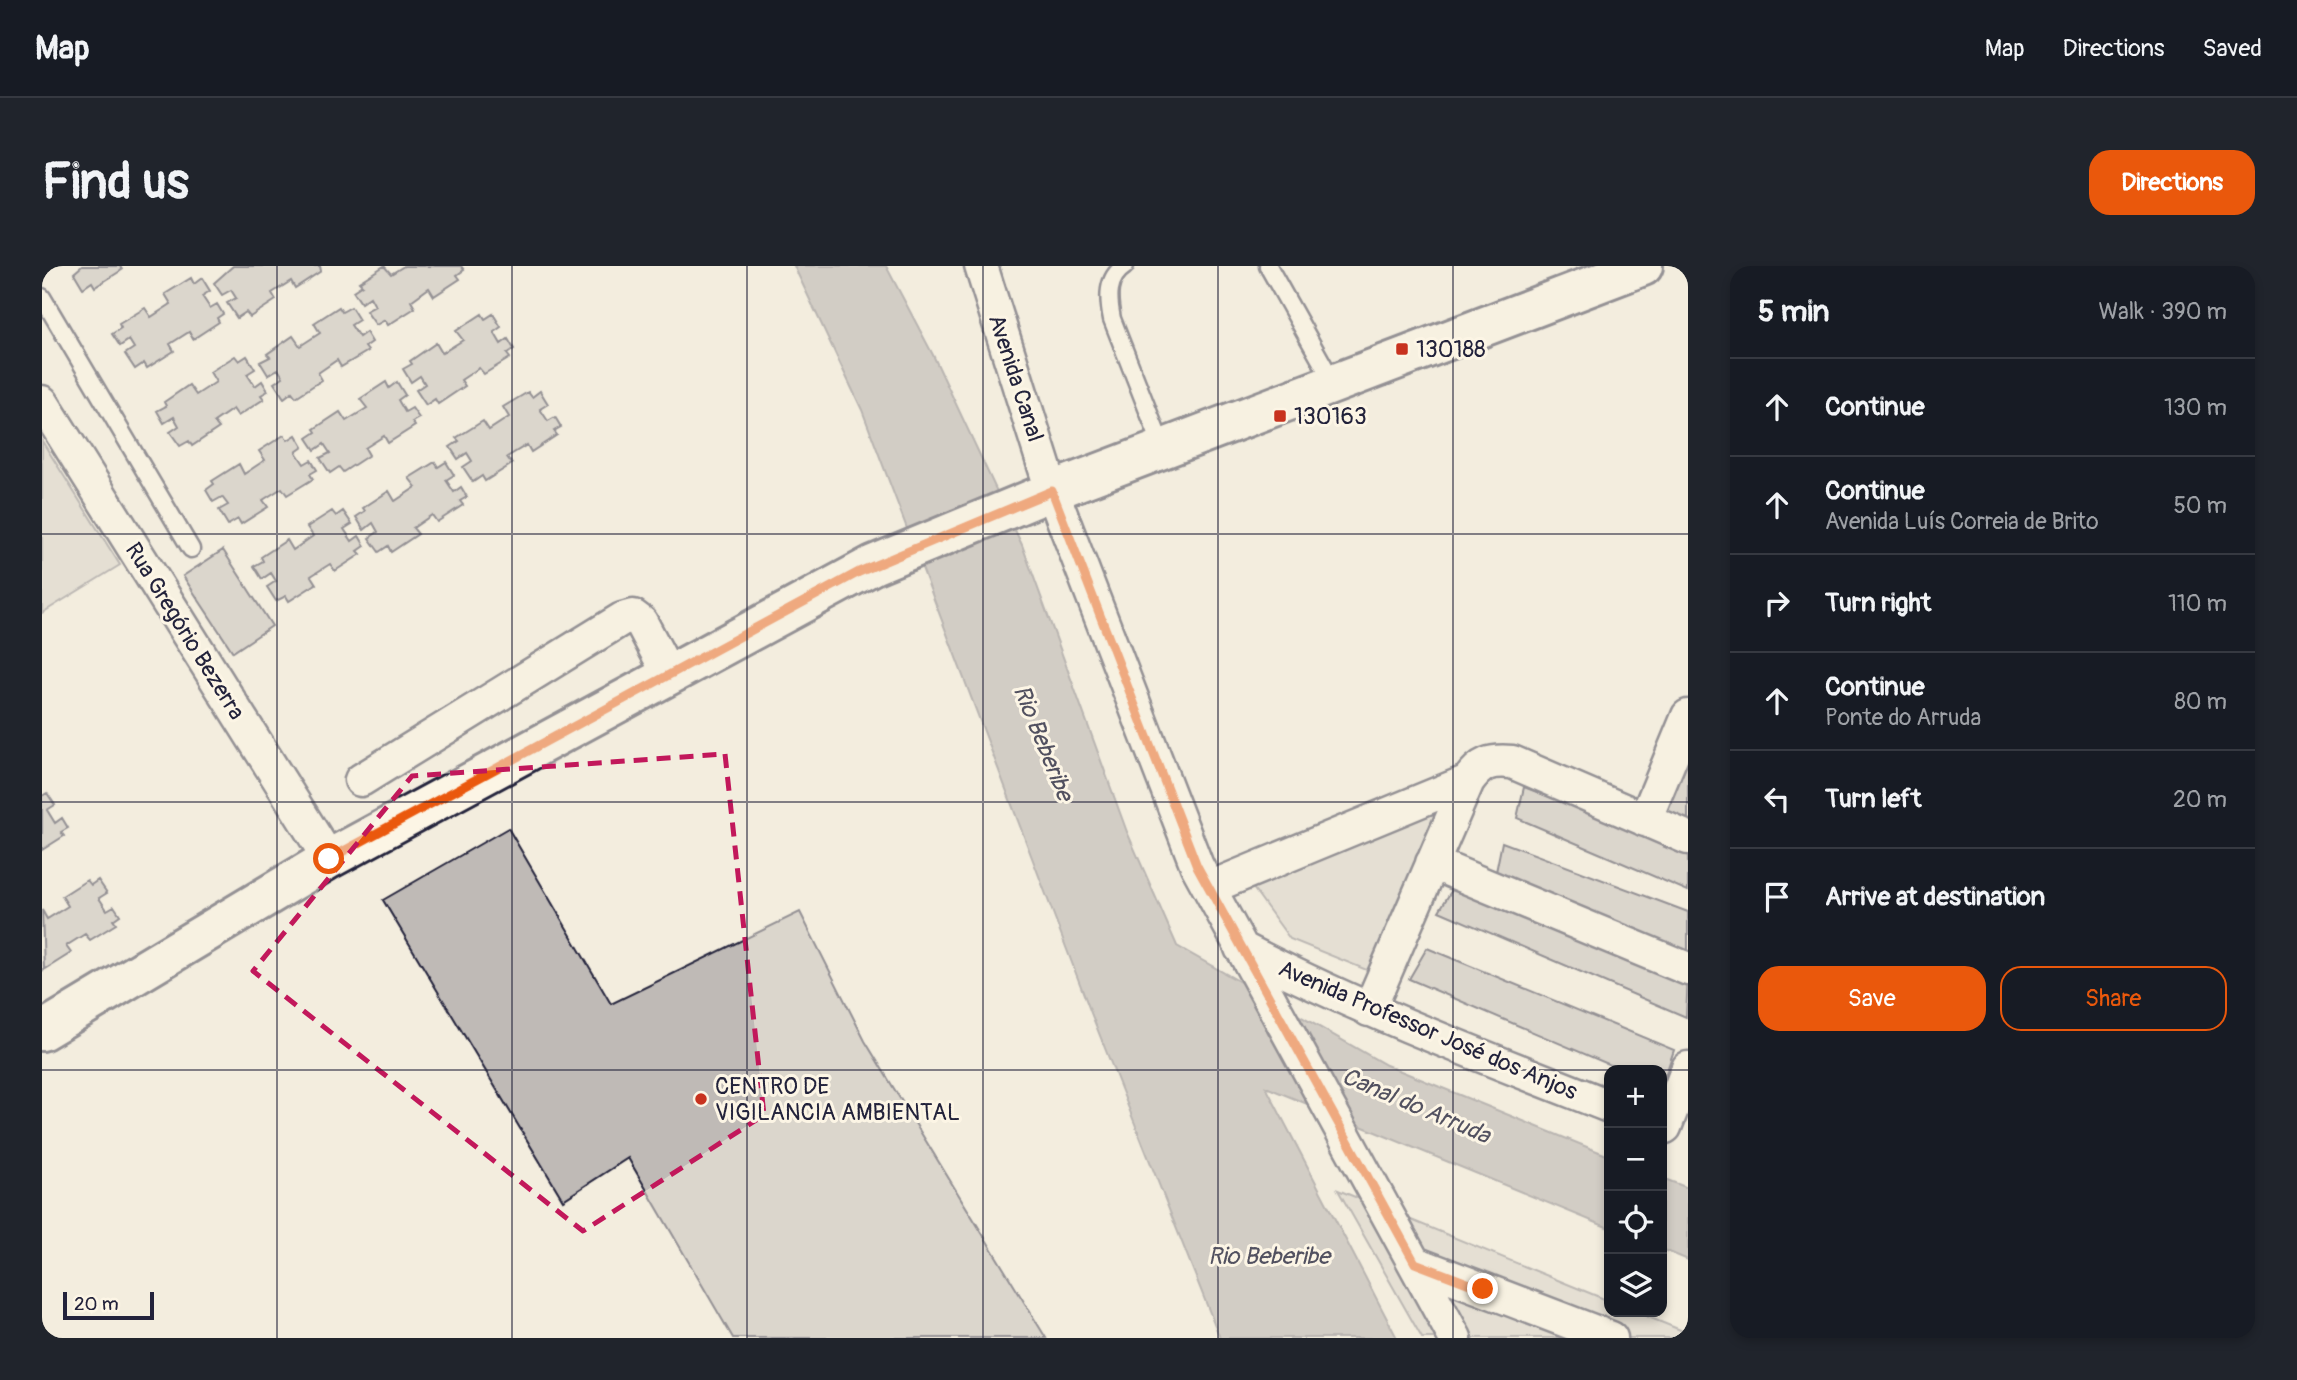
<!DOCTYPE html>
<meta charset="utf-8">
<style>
:root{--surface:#171b24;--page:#20242c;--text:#f1f3f6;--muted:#9ea1a6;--line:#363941;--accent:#ea580c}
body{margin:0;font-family:Pangolin,sans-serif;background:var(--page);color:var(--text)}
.controls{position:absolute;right:21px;bottom:21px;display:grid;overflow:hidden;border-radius:14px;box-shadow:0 4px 10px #0003}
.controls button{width:63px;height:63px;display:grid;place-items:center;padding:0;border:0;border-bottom:2px solid var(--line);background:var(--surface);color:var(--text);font:35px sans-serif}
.scale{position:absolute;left:21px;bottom:18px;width:91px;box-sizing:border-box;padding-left:7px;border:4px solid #22223b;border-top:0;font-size:19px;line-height:24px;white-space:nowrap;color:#22223b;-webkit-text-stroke:5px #fcf5e5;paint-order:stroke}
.stop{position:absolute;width:21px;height:21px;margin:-16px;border:5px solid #ea580c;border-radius:50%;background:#fff}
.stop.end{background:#ea580c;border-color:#fff;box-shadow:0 2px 7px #0008}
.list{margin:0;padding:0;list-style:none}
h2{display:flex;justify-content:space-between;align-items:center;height:91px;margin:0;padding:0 28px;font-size:30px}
h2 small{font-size:23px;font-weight:400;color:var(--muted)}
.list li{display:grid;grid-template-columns:46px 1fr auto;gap:21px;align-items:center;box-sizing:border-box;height:98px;padding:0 28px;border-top:2px solid var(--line)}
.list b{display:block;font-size:26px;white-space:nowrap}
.list p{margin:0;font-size:23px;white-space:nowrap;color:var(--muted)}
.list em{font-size:23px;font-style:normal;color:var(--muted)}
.actions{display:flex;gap:14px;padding:21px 28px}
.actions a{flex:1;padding:16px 0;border:2px solid var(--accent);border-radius:21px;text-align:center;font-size:24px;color:var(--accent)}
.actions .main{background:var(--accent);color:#fff}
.icon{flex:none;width:38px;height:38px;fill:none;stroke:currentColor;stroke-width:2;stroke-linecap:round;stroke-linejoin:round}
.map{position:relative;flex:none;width:1646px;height:1072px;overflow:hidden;border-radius:21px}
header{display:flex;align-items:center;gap:42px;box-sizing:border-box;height:98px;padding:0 35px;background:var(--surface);border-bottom:2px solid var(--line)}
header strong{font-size:33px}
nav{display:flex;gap:38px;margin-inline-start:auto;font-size:24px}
.intro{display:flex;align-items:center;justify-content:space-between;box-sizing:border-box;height:168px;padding:0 42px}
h1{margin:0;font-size:49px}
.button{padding:18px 32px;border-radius:21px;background:var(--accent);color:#fff;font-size:24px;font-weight:700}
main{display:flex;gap:42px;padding:0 42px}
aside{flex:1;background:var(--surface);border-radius:21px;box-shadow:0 4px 10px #0003}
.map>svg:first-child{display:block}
</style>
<header>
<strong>Map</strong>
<nav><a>Map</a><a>Directions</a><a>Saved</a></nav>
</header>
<div class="intro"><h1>Find us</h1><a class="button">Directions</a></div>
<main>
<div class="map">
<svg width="1646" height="1072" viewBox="0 0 1646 1072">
<rect width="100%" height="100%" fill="#f3edde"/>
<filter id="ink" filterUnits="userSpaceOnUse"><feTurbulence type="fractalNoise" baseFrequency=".0143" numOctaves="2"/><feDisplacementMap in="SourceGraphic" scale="14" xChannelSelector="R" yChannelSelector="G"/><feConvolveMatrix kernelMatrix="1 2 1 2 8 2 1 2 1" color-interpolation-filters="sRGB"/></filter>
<g filter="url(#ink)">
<path fill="#d4cfc6" stroke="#7b7880" stroke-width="2" d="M0,175L78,299L0,347Z
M1409,531L1332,707L1248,673L1206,615Z
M1296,924L1567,1035V1046H1594L1646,1067V1072H1380Z"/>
<path fill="#aca7a6" stroke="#75727b" stroke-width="2" d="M752,0H844L891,89L980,279L1085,566L1135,680L1344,799L1567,890V962L1224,821L1355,1072H1178L1049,747L820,144Z
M1620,912L1646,922V994L1620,983Z"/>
<path fill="#bfbab6" stroke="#22223b" stroke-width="2" d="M40,0H78L80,4L53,21L50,16L41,22L32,7Z
M191,0H278L279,5L253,22L249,15L230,27L234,34L208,51L204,46L195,52L185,37L194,32L189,24L180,29L172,17Z
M342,0L349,8L362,0H419L422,4L415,9L418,13L392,30L387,22L369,35L373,42L346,59L343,54L334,59L324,45L333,40L328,31L319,37L311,25L320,19L317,16Z
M149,12L152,18L160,12L168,25L160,30L168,42L175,38L181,48L175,52L177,56L151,73L147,66L128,78L132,85L105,102L102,97L93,103L83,88L92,82L87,74L78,80L70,68L79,62L77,58L103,42L109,51L129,38L123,28Z
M297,41L300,46L309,41L317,54L309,59L317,71L324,66L330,76L323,81L326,85L299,101L295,94L276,107L280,114L254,131L250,126L242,132L232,117L241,111L236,103L226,109L218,96L228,91L225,88L251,70L258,80L278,67L272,57Z
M440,48L443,53L451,48L459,61L452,66L459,78L466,73L472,83L465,88L468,92L442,108L437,102L419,114L423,120L396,138L393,133L384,139L374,124L383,118L378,110L369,116L361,103L370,98L368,95L394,77L400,87L421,74L414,65Z
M193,90L197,95L205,90L213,103L205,108L213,120L220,115L226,125L219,129L222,133L196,150L191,143L172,156L177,162L150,180L147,175L138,180L128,166L137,160L132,151L122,157L115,145L124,140L122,136L147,119L154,129L174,116L168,106Z
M344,116L347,122L355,116L363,129L356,134L363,146L370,142L377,152L370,156L373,160L346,177L342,170L323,182L327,189L301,206L297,201L288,207L278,192L288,187L282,178L273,184L265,172L274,166L272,163L298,146L304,155L325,142L318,133Z
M498,125L506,138L498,143L506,155L513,151L519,161L512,165L515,169L489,186L485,179L465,191L470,198L443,215L440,210L431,216L421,201L430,195L425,187L416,193L408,181L417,175L414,172L441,155L447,164L467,151L461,141L486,126L490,131Z
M242,169L246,174L254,169L261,181L254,186L262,198L269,194L275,204L268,208L271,213L245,229L240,222L221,234L226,241L199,258L196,253L186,259L177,244L186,239L180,231L171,236L164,224L172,218L170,215L197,198L202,208L223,194L217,185Z
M393,196L396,201L404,196L412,209L404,214L412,226L419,221L425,231L418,235L421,239L395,256L390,249L371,262L376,268L349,286L346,280L337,286L327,272L336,266L331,257L322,264L314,251L323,245L321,242L347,225L353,235L374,221L367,212Z
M290,245L294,250L301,245L310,258L302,263L310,275L317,270L323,280L316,285L319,288L293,305L288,298L269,310L274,318L247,335L244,330L234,335L225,321L234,315L229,307L220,313L212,300L221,295L219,291L245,274L251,284L271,270L265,261Z
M181,284L230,360L191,386L141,310Z
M1646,495V555L1624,547Z
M1482,521L1646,584V625L1475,552Z
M5,527L13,539L5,544L13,557L20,552L26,562L19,566L22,570L0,584V530Z
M466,562L569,738L758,646L823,775L1004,1072H691L586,892L521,934L341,634Z
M1460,576L1646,646V689L1454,606Z
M45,614L49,619L56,614L65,627L57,632L65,644L72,640L78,649L71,654L74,658L48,674L43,668L24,680L29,687L2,704L0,644L5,653L26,640L20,630Z
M1416,614L1646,709L1644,751L1397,645Z
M1385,682L1632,784L1620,819V804H1580L1367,713Z"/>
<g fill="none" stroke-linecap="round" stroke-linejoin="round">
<defs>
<path id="lane" d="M1083,0C1064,12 1066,33 1070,53L1121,183
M1226,0L1292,118
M0,31L149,283"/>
<path id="street" d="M939,0L1010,225L1155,600L1413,1072
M0,136L287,593
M319,514L580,353L591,350L599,356L627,409
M1603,554L1646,450
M1390,597L1646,703
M1167,622L1426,515
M1199,682C1318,744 1442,791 1567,840
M1327,744L1426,515C1439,497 1448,494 1470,496L1646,572
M1623,861L1646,802
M1373,997L1569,1072"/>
<path id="secondary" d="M0,765L287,593L831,299L1010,225L1601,0"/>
</defs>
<use href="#lane" stroke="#22223b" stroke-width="21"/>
<use href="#street" stroke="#22223b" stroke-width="37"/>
<use href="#secondary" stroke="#22223b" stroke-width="44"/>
<use href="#lane" stroke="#fcf5e5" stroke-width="16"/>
<use href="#street" stroke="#fcf5e5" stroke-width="32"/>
<use href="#secondary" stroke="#fcf5e5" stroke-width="38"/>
</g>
</g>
<g fill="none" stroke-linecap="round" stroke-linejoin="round" filter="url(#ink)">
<path stroke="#ea580c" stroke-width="9" d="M287,593L817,306L1010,225L1155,600L1373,997L1441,1023"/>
</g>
<path d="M0 0H1646V1072H0ZM683,488L722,849L541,965L211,705L370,510Z" fill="#f3edde" fill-opacity=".55" fill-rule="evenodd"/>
<path fill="none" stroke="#c2185b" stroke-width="5" stroke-dasharray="14 9" stroke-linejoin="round" d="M683,488L722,849L541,965L211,705L370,510Z"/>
<path fill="none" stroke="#22223b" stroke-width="2" stroke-opacity="0.55" d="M235,0V1072M470,0V1072M705,0V1072M941,0V1072M1176,0V1072M1411,0V1072M0,268H1646M0,536H1646M0,804H1646"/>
<g fill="#c8321e" stroke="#fcf5e5" stroke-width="2.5">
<rect x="1353" y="76" width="14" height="14" rx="3.5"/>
<rect x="1231" y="143" width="14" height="14" rx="3.5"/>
<circle cx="659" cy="833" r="7"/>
</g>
<g text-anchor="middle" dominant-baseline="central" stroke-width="6" stroke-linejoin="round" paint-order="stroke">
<g font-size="23" fill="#22223b" stroke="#fcf5e5" text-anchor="start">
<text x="1374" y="83">130188</text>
<text x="1252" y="150">130163</text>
<text x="673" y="820">CENTRO DE<tspan x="673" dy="26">VIGILANCIA AMBIENTAL</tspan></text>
</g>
<g font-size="23" fill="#22223b" stroke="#fcf5e5">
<text transform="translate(974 112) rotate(72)">Avenida Canal</text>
<text transform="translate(143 365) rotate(58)">Rua Gregório Bezerra</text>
<text transform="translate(1386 764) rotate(23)">Avenida Professor José dos Anjos</text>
</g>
<g font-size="24" font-style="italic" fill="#525160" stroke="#fcf5e5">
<text transform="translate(1001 477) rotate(68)">Rio Beberibe</text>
<text transform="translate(1374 840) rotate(23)">Canal do Arruda</text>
<text x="1227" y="990">Rio Beberibe</text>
</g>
</g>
</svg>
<div class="controls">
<button>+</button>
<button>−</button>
<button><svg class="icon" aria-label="locate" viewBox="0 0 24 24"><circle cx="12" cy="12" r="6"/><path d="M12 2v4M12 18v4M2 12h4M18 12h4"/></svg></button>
<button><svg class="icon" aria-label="layers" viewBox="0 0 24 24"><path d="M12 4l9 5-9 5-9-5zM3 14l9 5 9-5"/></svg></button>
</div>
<div class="scale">20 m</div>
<div class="stop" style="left:287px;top:593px"></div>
<div class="stop end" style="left:1441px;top:1023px"></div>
</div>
<aside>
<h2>5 min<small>Walk · 390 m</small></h2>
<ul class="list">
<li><svg class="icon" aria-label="ahead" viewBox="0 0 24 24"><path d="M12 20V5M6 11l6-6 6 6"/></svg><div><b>Continue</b></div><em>130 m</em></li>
<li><svg class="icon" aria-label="ahead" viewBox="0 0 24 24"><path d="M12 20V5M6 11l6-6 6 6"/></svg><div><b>Continue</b><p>Avenida Luís Correia de Brito</p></div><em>50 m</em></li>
<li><svg class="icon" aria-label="right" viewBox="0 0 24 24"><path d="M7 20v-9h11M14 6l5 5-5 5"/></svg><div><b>Turn right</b></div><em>110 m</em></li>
<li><svg class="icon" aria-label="ahead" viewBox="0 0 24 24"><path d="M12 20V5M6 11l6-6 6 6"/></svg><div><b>Continue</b><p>Ponte do Arruda</p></div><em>80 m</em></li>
<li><svg class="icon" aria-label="left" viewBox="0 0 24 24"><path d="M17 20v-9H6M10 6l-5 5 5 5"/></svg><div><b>Turn left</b></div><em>20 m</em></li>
<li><svg class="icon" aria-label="arrive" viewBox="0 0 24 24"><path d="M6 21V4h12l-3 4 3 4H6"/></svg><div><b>Arrive at destination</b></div></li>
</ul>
<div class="actions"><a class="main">Save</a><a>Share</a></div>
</aside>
</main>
